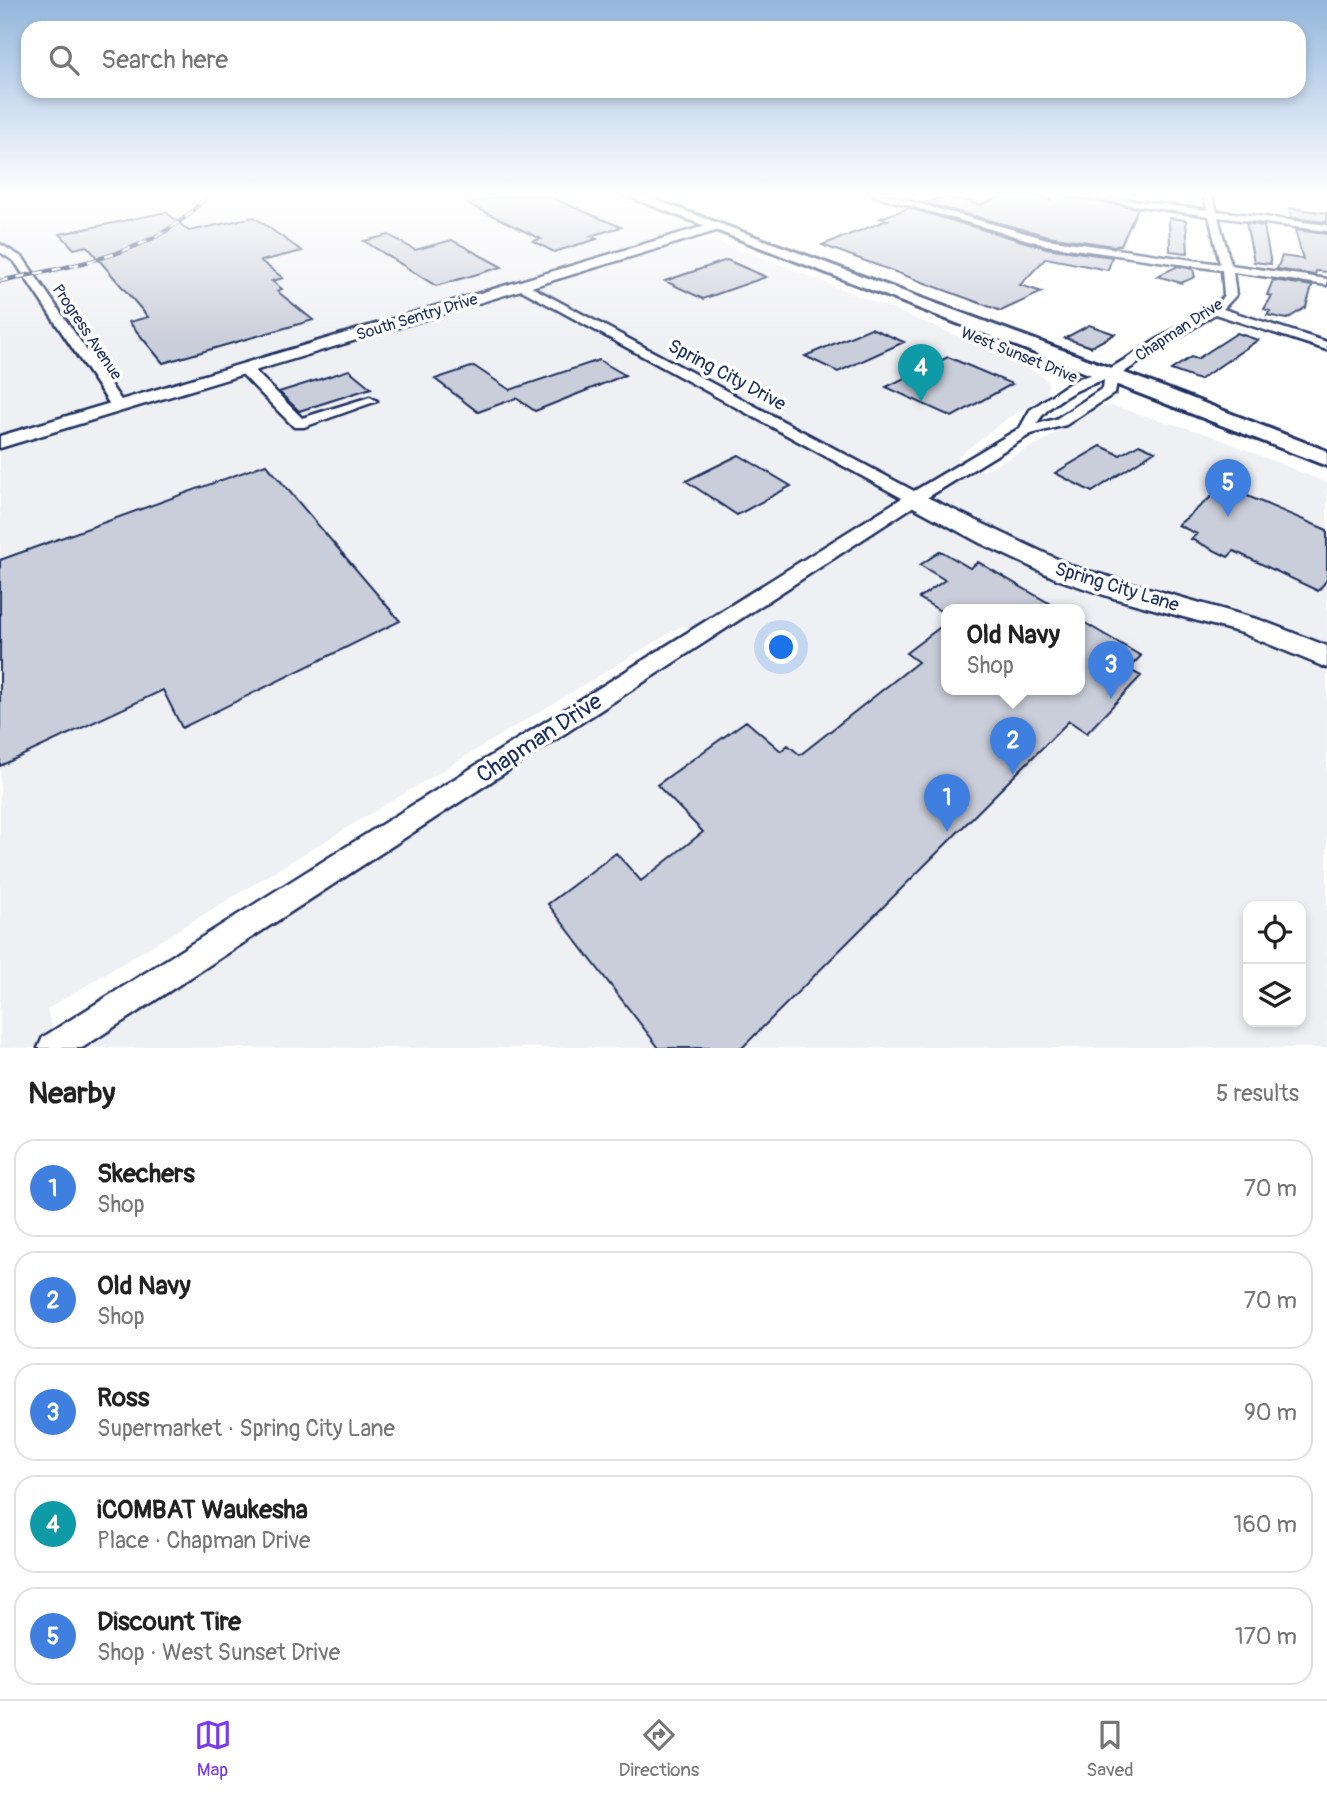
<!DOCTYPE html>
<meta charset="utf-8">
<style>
:root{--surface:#fff;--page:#f6f6f6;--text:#222;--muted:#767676;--line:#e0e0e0;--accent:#7c3aed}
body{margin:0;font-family:Pangolin,sans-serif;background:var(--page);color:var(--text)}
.controls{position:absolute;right:21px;bottom:21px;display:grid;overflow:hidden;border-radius:14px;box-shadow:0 4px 10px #0003}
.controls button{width:63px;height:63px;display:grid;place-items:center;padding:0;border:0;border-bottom:2px solid var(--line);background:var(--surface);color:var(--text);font:35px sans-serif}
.you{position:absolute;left:782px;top:648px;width:24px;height:24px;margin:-18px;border:5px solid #fff;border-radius:50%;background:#1a73e8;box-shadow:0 0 0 10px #1a73e833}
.badge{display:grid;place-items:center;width:46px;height:46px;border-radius:50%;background:var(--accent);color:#fff;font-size:23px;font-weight:700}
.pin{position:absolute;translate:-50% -58px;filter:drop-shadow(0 2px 4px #0008)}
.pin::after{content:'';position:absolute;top:37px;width:24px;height:21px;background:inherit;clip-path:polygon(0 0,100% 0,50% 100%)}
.popup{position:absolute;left:941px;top:604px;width:144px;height:91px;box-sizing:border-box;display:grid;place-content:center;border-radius:14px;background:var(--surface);filter:drop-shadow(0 2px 5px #0005);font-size:23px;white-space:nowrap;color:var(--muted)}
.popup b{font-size:26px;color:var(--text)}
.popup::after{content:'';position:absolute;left:50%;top:100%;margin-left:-14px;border:14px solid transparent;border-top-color:var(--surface)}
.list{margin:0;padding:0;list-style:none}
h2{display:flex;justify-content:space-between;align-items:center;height:91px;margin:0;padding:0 28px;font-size:30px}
h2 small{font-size:23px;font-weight:400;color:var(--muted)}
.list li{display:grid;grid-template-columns:46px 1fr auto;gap:21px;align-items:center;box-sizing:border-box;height:98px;margin:0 14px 14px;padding:0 14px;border:2px solid var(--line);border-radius:21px}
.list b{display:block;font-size:26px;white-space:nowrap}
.list p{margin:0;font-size:23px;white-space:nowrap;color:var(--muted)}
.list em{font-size:23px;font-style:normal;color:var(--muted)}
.icon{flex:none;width:38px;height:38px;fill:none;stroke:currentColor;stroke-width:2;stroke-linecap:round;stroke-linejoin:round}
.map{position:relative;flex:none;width:1327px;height:1048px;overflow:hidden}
.search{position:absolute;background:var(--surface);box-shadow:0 4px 10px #0003;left:21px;right:21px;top:21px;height:77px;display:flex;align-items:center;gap:18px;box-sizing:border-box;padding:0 24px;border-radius:21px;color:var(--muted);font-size:26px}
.sheet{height:651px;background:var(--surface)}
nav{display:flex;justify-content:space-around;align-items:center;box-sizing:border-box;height:98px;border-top:2px solid var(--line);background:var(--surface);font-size:19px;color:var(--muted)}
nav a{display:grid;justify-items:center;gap:4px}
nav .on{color:var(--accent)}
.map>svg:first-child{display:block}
</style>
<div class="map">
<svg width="1327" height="1048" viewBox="0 0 1327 1048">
<rect width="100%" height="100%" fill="#fff"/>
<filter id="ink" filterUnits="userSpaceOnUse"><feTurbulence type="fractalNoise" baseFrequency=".0143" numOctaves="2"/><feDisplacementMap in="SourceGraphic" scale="14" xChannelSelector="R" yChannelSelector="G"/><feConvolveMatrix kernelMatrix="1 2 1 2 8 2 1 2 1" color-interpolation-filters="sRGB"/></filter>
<g filter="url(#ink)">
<path fill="#eff0f4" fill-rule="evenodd" d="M0,195H610L686,225L687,230L675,234L690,241H714L764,258L939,328L1039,374L1048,382L1047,396L1008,418L957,457L983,471L1043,441L1094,408L1112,406L1210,435L1327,483V1048H80L707,645L683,625L47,1009L58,1048H0ZM631,247L646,254L348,345L334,334ZM946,609H1080V689H946ZM1248,906H1301V1022H1248Z"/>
<path fill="#caceda" stroke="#1b2f5e" stroke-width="2" d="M508,195H545L621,227L590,236L597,239L554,252L533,241L541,239L468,204Z
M1006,195H1028L1051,201V195H1061L1138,208L1121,245L1114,246L1048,236L925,203L940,198H955L980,205Z
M909,208L1046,248L1112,257L1108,270L1046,258L1020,285L1042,292L1001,311L822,245L888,220L880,218Z
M1289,208L1327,213V222L1292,218Z
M166,212L189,231L254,217L302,251L261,261L283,278L272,281L282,289L277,291L313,320L163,363L129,322L148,317L87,246L74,249L60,234Z
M1169,218L1186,220L1188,253L1170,251Z
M1246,223L1264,226L1271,264L1254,262Z
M1295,230L1327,234V272L1316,271L1315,275L1277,269L1282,256L1303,259Z
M389,235L415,250L452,240L502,267L436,286L364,241Z
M727,260L766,277L703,299L665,281Z
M1178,266L1193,269L1195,277L1181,283L1157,276Z
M1273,280L1312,286L1306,307L1287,319L1267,315L1270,311L1264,309L1272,296L1267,295Z
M1089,325L1115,334L1091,347L1065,338Z
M871,328L904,342L838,372L805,356Z
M1237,333L1258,340L1199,380L1171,370L1191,357L1197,359Z
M948,357L1012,384L952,417L886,387Z
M599,360L625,375L535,411L516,398L478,412L435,379L474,366L510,390Z
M349,370L371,388L299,411L279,392Z
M1139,444L1155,451L1092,492L1055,473L1101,446L1120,455Z
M739,455L791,486L737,515L686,481Z
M266,464L400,621L182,728L163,690L0,766V560Z
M1224,486L1327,530V580L1318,591L1234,551L1228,557L1191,539L1197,534L1178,525Z
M941,551L970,568L978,562L1059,609H947V615L919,598L945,580L920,565Z
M1080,620L1141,656L1128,669L1141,676L1087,733L1069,721L742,1048H659L548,904L616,853L641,881L703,832L657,785L746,721L781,751L788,745L800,755L918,662L906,653L947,622V689H1080Z"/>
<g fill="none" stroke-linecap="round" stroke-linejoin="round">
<defs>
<path id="minor" d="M873,195H887L1047,239L1220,264L1209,216L1064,195H1088L1207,210L1204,195H1212L1217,211L1327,225V231L1218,217L1231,265L1327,279V285L1233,272L1236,295L1223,309L1327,342V350L1215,314L1118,376L1115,393L1066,425L1031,434L920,502L82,1048H38L43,1037L902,498L518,288V284H526L914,491L1020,428L1030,410L1062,388L1079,378L1106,371L1219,302L1224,295L1222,270L1046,245ZM1104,380L1103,388L1056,419L1037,424C1047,403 1082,386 1104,380Z
M0,244L23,258L125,406L123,409H113L15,262L0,252Z
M244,364L249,365L302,418L370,397L377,401L304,427H294L239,371L237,368Z"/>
<path id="tertiary" d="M715,223L719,224V230L0,448V436Z
M914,491L1074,567L1260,620L1327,646V668L1242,633L1110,597L1057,579L980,543L906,503L903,498L906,493Z"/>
<path id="secondary" d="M625,195H642L1168,389L1327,451V466Z"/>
</defs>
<use href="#minor" stroke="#1b2f5e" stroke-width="5"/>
<use href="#tertiary" stroke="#1b2f5e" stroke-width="5"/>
<use href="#secondary" stroke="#1b2f5e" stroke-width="6"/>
<use href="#minor" fill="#fff" fill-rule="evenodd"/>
<use href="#tertiary" fill="#fff" fill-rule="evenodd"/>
<use href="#secondary" fill="#fff" fill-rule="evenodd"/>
<defs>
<path id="rail" d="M0,281C69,266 162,254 207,195"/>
</defs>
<use href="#rail" stroke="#1b2f5e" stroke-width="4.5"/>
<use href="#rail" stroke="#fff" stroke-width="2.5" stroke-dasharray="9" stroke-linecap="butt"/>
</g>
</g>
<linearGradient id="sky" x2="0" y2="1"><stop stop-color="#93b7dc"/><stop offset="0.57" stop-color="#fff"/><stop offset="1" stop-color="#fff" stop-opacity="0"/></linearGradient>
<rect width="1327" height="342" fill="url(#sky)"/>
<g text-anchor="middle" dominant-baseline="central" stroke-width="7" stroke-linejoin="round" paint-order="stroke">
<g font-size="16" fill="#1b2f5e" stroke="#fff">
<text transform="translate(417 317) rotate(-17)">South Sentry Drive</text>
<text transform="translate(1179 330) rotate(-33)">Chapman Drive</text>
<text transform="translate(87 332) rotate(56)">Progress Avenue</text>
<text transform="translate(1019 355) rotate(22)">West Sunset Drive</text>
</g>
<g font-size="19" fill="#1b2f5e" stroke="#fff">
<text transform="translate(727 375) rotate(28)">Spring City Drive</text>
<text transform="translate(1117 587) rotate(17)">Spring City Lane</text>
</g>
<g font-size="23" fill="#1b2f5e" stroke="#fff">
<text transform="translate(539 738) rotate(-33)">Chapman Drive</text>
</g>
</g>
</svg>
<div class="controls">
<button><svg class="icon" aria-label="locate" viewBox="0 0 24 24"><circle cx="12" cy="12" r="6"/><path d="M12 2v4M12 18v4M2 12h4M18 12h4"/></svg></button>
<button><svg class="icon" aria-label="layers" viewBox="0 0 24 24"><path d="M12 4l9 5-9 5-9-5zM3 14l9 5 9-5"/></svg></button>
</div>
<div class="you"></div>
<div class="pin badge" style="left:947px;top:832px;background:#3f7fe0">1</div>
<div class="pin badge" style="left:1013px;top:775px;background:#3f7fe0">2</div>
<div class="popup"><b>Old Navy</b>Shop</div>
<div class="pin badge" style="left:1111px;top:699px;background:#3f7fe0">3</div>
<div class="pin badge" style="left:921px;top:402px;background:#0f9aa8">4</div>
<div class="pin badge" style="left:1228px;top:517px;background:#3f7fe0">5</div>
<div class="search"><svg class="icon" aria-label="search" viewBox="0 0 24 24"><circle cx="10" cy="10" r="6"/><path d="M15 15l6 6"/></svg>Search here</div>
</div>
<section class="sheet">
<h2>Nearby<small>5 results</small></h2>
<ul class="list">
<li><span class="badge" style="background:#3f7fe0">1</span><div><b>Skechers</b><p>Shop</p></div><em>70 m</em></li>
<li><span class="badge" style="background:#3f7fe0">2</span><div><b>Old Navy</b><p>Shop</p></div><em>70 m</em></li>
<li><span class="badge" style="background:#3f7fe0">3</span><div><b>Ross</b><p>Supermarket · Spring City Lane</p></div><em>90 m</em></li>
<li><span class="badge" style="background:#0f9aa8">4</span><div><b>iCOMBAT Waukesha</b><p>Place · Chapman Drive</p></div><em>160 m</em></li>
<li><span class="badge" style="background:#3f7fe0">5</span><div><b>Discount Tire</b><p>Shop · West Sunset Drive</p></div><em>170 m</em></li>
</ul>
</section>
<nav>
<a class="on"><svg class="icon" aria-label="map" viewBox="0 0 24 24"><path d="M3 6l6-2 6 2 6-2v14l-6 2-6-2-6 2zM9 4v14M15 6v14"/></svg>Map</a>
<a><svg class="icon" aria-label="directions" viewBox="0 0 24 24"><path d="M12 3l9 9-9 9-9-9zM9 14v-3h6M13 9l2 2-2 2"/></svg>Directions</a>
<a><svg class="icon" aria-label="saved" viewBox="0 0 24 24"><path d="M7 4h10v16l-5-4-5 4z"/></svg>Saved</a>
</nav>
